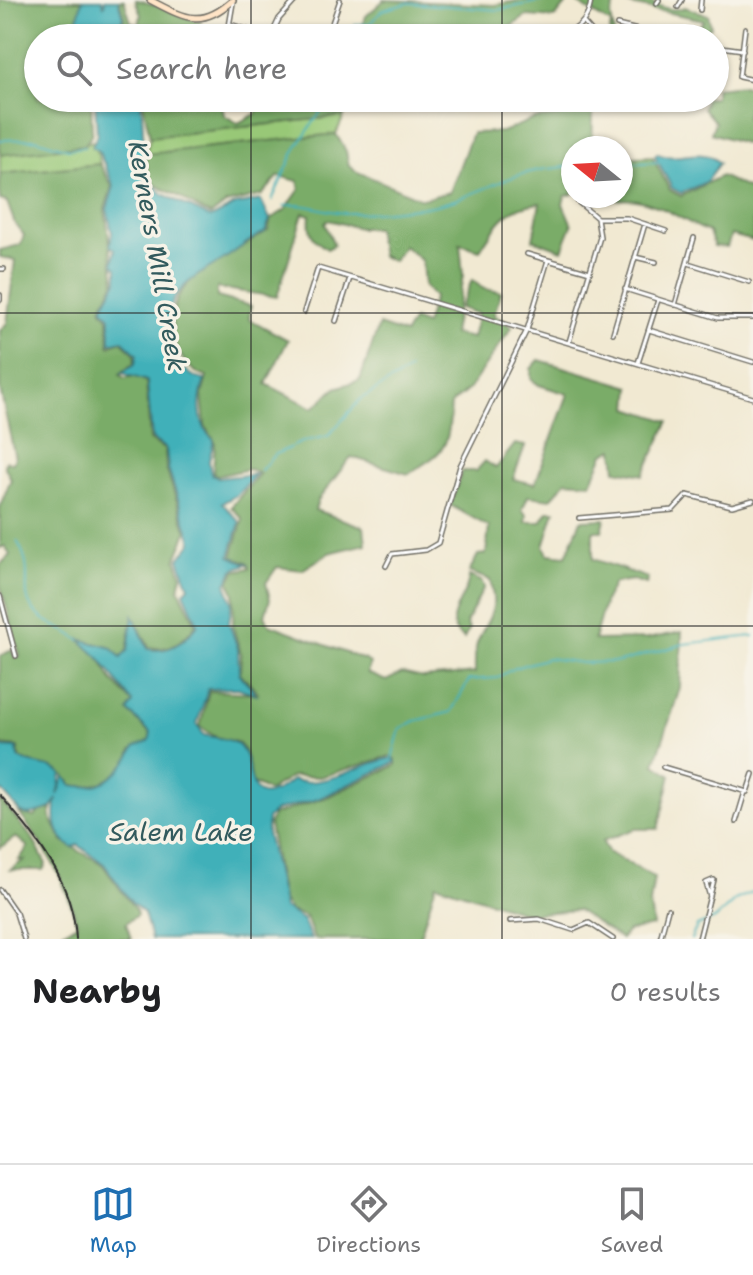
<!DOCTYPE html>
<style>
:root{--surface:#fff;--page:#f2f2f2;--text:#202124;--muted:#757577;--line:#e0e0e0;--accent:#1f6fb2}
body{margin:0;font-family:"Shantell Sans",sans-serif;background:var(--page);color:var(--text)}
.compass{position:absolute;left:561px;top:136px;width:72px;height:72px;border-radius:50%;background:var(--surface);box-shadow:0 2px 6px #0004;rotate:288deg}
.list{margin:0;padding:0;list-style:none}
h2{display:flex;justify-content:space-between;align-items:center;height:104px;margin:0;padding:0 32px;font-size:34px}
h2 small{font-size:26px;font-weight:400;color:var(--muted)}
.icon{flex:none;width:44px;height:44px;fill:none;stroke:currentColor;stroke-width:2;stroke-linecap:round;stroke-linejoin:round}
.map{position:relative;flex:none;width:753px;height:939px;overflow:hidden}
.search{position:absolute;background:var(--surface);box-shadow:0 2px 6px #0004;left:24px;right:24px;top:24px;height:88px;display:flex;align-items:center;gap:20px;box-sizing:border-box;padding:0 28px;border-radius:44px;color:var(--muted);font-size:30px}
.sheet{height:224px;background:var(--surface)}
nav{display:flex;justify-content:space-around;align-items:center;box-sizing:border-box;height:112px;border-top:2px solid var(--line);background:var(--surface);font-size:22px;color:var(--muted)}
nav a{display:grid;justify-items:center;gap:4px}
nav .on{color:var(--accent)}
.map>svg:first-child{display:block}
</style>
<div class="map">
<svg width="753" height="939" viewBox="0 0 753 939">
<rect width="100%" height="100%" fill="#f7f3e8"/>
<filter id="ink" filterUnits="userSpaceOnUse"><feTurbulence type="fractalNoise" baseFrequency=".0125" numOctaves="2"/><feDisplacementMap in="SourceGraphic" scale="16" xChannelSelector="R" yChannelSelector="G"/><feConvolveMatrix kernelMatrix="1 2 1 2 8 2 1 2 1" color-interpolation-filters="sRGB"/></filter>
<filter id="wash" filterUnits="userSpaceOnUse"><feTurbulence type="fractalNoise" baseFrequency=".006" numOctaves="4" result="noise"/><feDisplacementMap in="SourceGraphic" scale="32" xChannelSelector="R" yChannelSelector="G"/><feGaussianBlur stdDeviation="1.8" result="paint"/><feColorMatrix in="noise" values="0 0 0 0 0 0 0 0 0 0 0 0 0 0 0 0 0 1.4 0 .05"/><feComposite in="paint" operator="in"/></filter>
<g filter="url(#wash)">
<rect width="100%" height="100%" fill="#f1e9d2"/>
<path fill="#98c877" stroke="#627a51" stroke-width="2" d="M344,116L336,134L146,154L150,137Z
M95,141L100,164L0,174V155Z"/>
<path fill="#7aac68" stroke="#526c4a" stroke-width="2" fill-rule="evenodd" d="M0,0H82L75,33L78,38H38V98H91L92,133L85,145L0,155Z
M119,0H124L131,22L139,26L141,15L135,0C149,0 182,18 201,22L203,38H115L112,36L124,19Z
M384,0L494,5L523,0H570L555,18L527,16L508,28L445,26L441,35L443,38H357L366,16Z
M572,0H647C657,6 674,13 685,7L708,15L711,27L703,31L700,25L704,20L616,2L611,16L615,38H609L611,24Z
M744,85L751,91L746,118L753,119L750,145L711,133L715,122L703,108L706,98H715V88Z
M142,98H213L222,105L224,115L238,123L256,114L260,98H352L344,116L150,137Z
M593,112L592,148H573V194L565,196L563,204L572,225L562,250L533,239L540,203C505,207 498,222 480,250L460,244L463,275L453,334L472,338L478,314L460,308L472,280L484,289L501,292L494,315L512,327L469,389L451,404C448,449 447,450 408,474L351,457L318,500L315,510L364,527L366,544L329,553L302,570L277,567L266,583L270,599L265,615L269,624L365,660L370,663L367,673L386,681L402,673L423,678L475,673C475,663 474,650 478,641C490,613 498,614 490,580L469,572L478,555L486,554L489,527L450,505L462,471H476L485,461L496,468L515,444L525,446L513,479L535,484L568,394L539,385L531,379V369L539,360L631,387L629,408L669,421L643,475L616,470L614,449L604,454L591,483L566,481L551,499L528,496L522,510L527,515L526,522H541L548,511H555L544,546L548,554L566,556L581,520L605,519L602,531H593V559L648,578L646,584L633,580L614,583L605,600L594,640L647,639L682,632L680,688L655,764L671,775L658,829H635L602,841L609,853L654,877L650,904L653,926L628,931L621,939L577,910L529,914L436,884L419,939H314L306,917L290,911L282,899L269,824L273,815L327,797L396,765V759L390,756L320,777L293,776L268,791L252,783C241,718 234,756 200,726L209,691L258,693L240,673L241,654L233,627L234,593L229,582L235,571L250,568L248,562L232,557L243,519L231,507L260,473L249,469L217,476L213,473L215,442L205,425L202,395L207,377C191,373 179,357 175,342C157,277 226,262 268,230L271,219L285,210L300,189L298,181L279,176L262,195L226,204L211,215C201,211 193,205 183,199C157,183 148,192 146,154L336,134L346,151L349,166L355,171L422,199L450,192L472,133L502,132L534,119ZM303,213L310,215C308,234 312,239 327,249L334,245L325,224L328,220L359,228H376L381,256L393,261L404,246L422,261L424,286L434,297L425,325L413,320L405,334L379,325L360,380L336,388L313,408L266,384L288,340L249,319L251,306L217,297V288L277,297Z
M652,156L670,190L681,196L721,176L753,191V241L731,235L727,247L714,246L709,232C684,222 664,205 636,200C615,196 601,208 582,196H621V158Z
M100,164L112,186L105,209L115,281L101,309L108,318L109,346L121,341L135,354L134,363L120,374L124,378L136,376L146,382L150,440L165,450L166,468L187,532L176,559L182,575L179,589L196,624C185,640 170,652 149,647L133,616L127,650L121,658L112,648L79,639L100,659L111,679L133,703L128,711L151,734L149,741L132,750C125,775 97,790 72,785C54,759 41,771 19,757L18,747L0,745V656L12,650L15,658L20,656L0,584V565L10,555L5,546L0,548V506L11,479L4,465L6,461L13,463L15,458L0,389V331L7,323L15,260L0,257V250L20,245L24,235L15,224L7,202L0,200V174Z
M469,576L481,581L484,587L466,623L469,629L464,639C437,620 468,599 469,576Z
M0,799L33,839L46,864L43,870H10L24,860H19L28,847L16,837L0,848Z
M52,809L50,816L62,841L102,864L136,911L137,915L126,923L131,939H62V932L77,924C64,877 48,852 19,813L35,817L40,810Z"/>
<path fill="#3fb0b9" stroke="#356e72" stroke-width="2" d="M82,0H102L104,6L105,0H118L123,18L111,35L113,38H79L75,33Z
M95,98H140C145,125 142,151 146,179L163,194L211,218L235,205L261,200L270,219L265,232C250,239 238,250 224,259C185,283 156,297 174,349C180,367 189,377 205,380C198,398 197,427 214,440L209,461L211,474L219,478L256,474L237,495L222,503L240,522L230,556L248,564L234,569L226,583L232,602L229,623L238,649L239,673L256,694L238,688L208,689L197,724L204,735C214,738 231,738 239,746C258,765 241,820 292,780C327,789 360,762 394,758L396,762L318,799L275,811L267,819V833L284,908L303,920L311,939H151L144,913L132,903L104,864L78,845L73,848C54,837 53,817 57,798L52,808L28,815L20,812L0,789V747L17,748L18,758C32,767 49,762 62,774L58,795L65,776L72,785C103,792 122,773 135,747L149,741L151,733L128,711L133,703L100,659L79,639L112,648L121,658L128,650L133,615L148,649C170,654 186,641 198,624L184,592L189,587L179,559L192,542L168,468L166,449L152,439L147,381L122,373L135,364L137,354L122,340L110,343V317L102,308L117,281V268L113,264L115,249L110,246L112,233L107,209L114,186L98,150L92,147L97,134Z
M657,153C676,164 701,144 719,163L706,182L681,193L672,188L655,156Z"/>
<g fill="none" stroke-linecap="round" stroke-linejoin="round">
<path stroke="#3fb0b9" stroke-width="2" d="M354,38L355,24H369L383,10L409,3L498,10L547,0
M0,140L35,139L68,149L85,147
M621,164L660,162
M548,169L573,166
M272,200L295,150L330,98
M284,206C304,202 325,212 345,213C371,214 398,210 424,207C468,202 501,175 546,169
M261,470L274,455L302,442L328,436L361,399L409,370
M17,541C44,585 0,601 65,631
M67,632L80,640
M392,758L400,729L415,721L451,712L469,680L497,678L514,668L548,658L582,663L619,662L684,644L753,636
M691,939L697,926L715,919L735,900L753,892"/>
</g>
</g>
<g filter="url(#ink)">
<g fill="none" stroke-linecap="round" stroke-linejoin="round">
<defs>
<path id="minor" d="M657,3L659,0
M678,7L682,0
M700,10L701,0
M583,22L597,38
M230,24L274,38
M617,25L671,38
M745,28L739,77L753,80
M271,36L279,19L296,0
M227,38L233,3
M327,38L340,0
M539,38C565,36 588,30 591,0
M715,46L743,50
M545,98L546,100
M597,218H627L666,231
M527,254L590,272
M635,257L656,262
M688,263L749,282
M0,269H4
M625,289L718,318H753
M0,295V300
M675,305L694,238
M304,312L318,268L753,398
M336,321L350,278
M649,330L753,362
M613,333L645,224
M569,342L600,237L597,218L578,202
M638,363L658,300
M579,518L673,510L687,495L732,506L753,500
M386,566L392,554L426,550L438,543L460,466L527,330L548,260
M0,596L16,656
M663,767L747,792L753,774
M736,822L745,792
M0,890L16,913L24,939
M710,897L706,883L713,880
M510,921L539,919L573,930L589,923L613,939
M660,939L668,909
M699,939L714,880"/>
<path id="secondary" d="M150,0C185,18 201,29 233,0"/>
</defs>
<use href="#minor" stroke="#706e65" stroke-width="6"/>
<use href="#secondary" stroke="#706e65" stroke-width="8"/>
<use href="#minor" stroke="#fff" stroke-width="3"/>
<use href="#secondary" stroke="#ffe4c6" stroke-width="5"/>
<path stroke="#2b2b2b" stroke-width="2" d="M0,795C36,838 73,880 76,939"/>
</g>
</g>
<path fill="none" stroke="#2b2b2b" stroke-width="2" stroke-opacity="0.55" d="M251,0V38M502,0V38M251,98V939M502,98V939M0,313H753M0,626H753"/>
<g text-anchor="middle" dominant-baseline="central" stroke-width="7" stroke-linejoin="round" paint-order="stroke">
<g font-size="26" font-style="italic" fill="#325a5d" stroke="#f7f3e8">
<text transform="translate(158 256) rotate(80)">Kerners Mill Creek</text>
<text x="181" y="831">Salem Lake</text>
</g>
</g>
</svg>
<svg class="compass" viewBox="-18 -18 36 36"><path d="M0-13l5 13h-10z" fill="#e53935"/><path d="M0 13l5-13h-10z" fill="#757577"/></svg>
<div class="search"><svg class="icon" aria-label="search" viewBox="0 0 24 24"><circle cx="10" cy="10" r="6"/><path d="M15 15l6 6"/></svg>Search here</div>
</div>
<section class="sheet">
<h2>Nearby<small>0 results</small></h2>
<ul class="list">
</ul>
</section>
<nav>
<a class="on"><svg class="icon" aria-label="map" viewBox="0 0 24 24"><path d="M3 6l6-2 6 2 6-2v14l-6 2-6-2-6 2zM9 4v14M15 6v14"/></svg>Map</a>
<a><svg class="icon" aria-label="directions" viewBox="0 0 24 24"><path d="M12 3l9 9-9 9-9-9zM9 14v-3h6M13 9l2 2-2 2"/></svg>Directions</a>
<a><svg class="icon" aria-label="saved" viewBox="0 0 24 24"><path d="M7 4h10v16l-5-4-5 4z"/></svg>Saved</a>
</nav>
